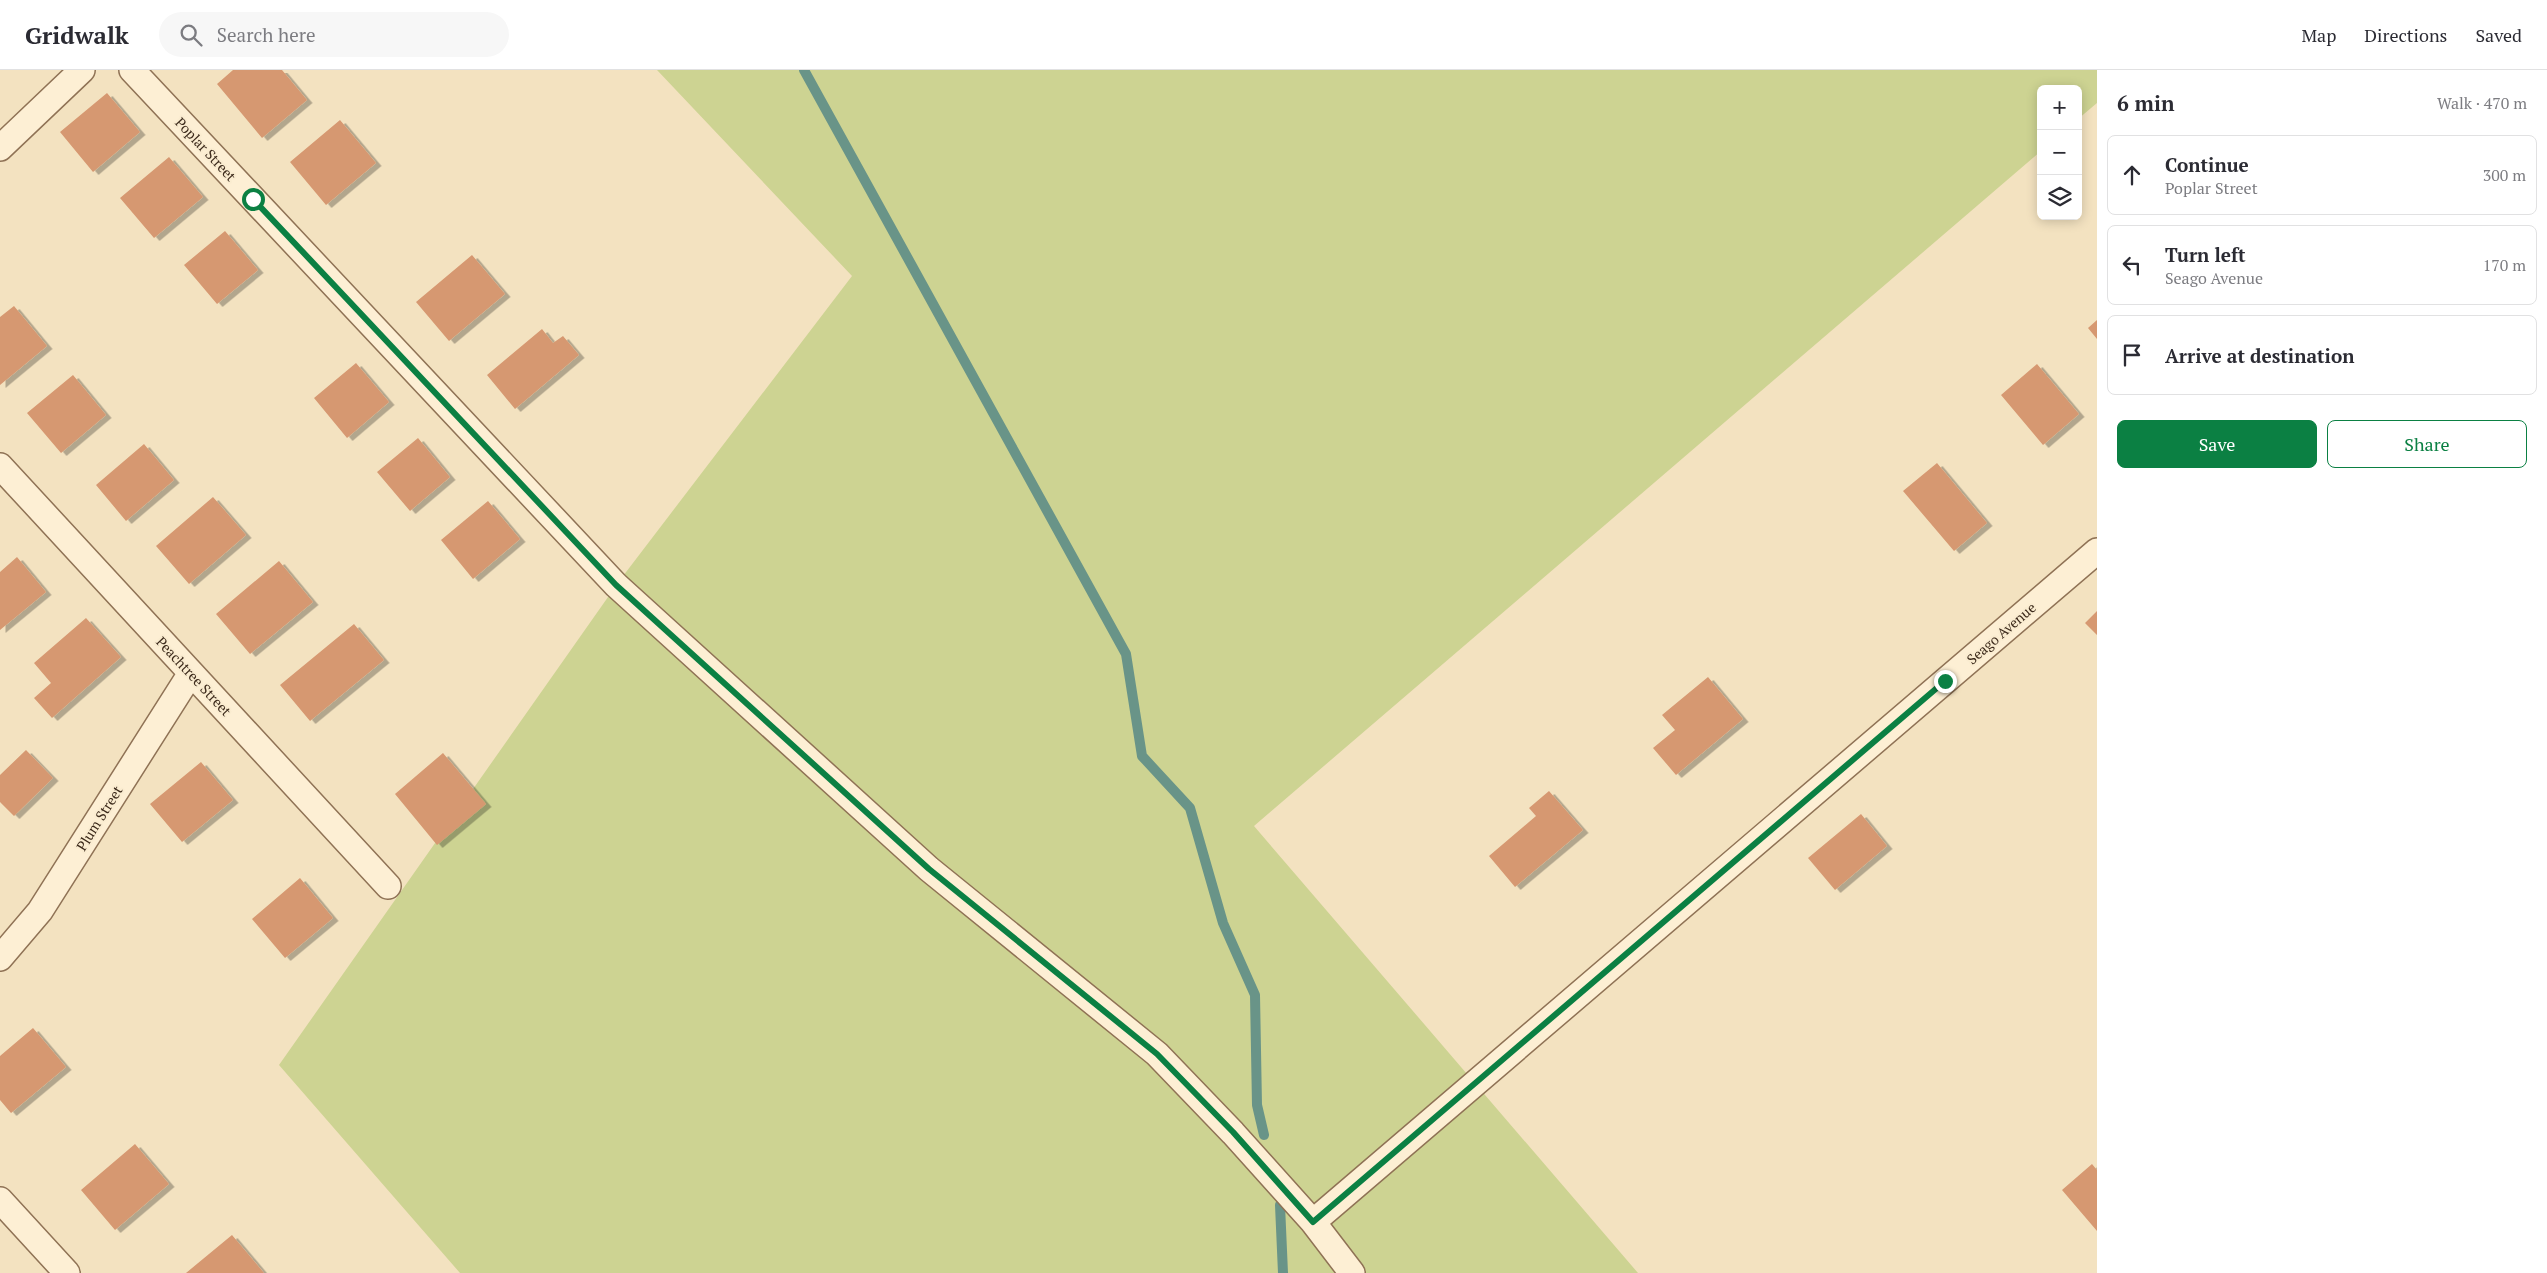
<!DOCTYPE html>
<meta charset="utf-8">
<style>
:root{--surface:#fff;--page:#f7f7f7;--text:#2b2b33;--muted:#7c7c81;--line:#e1e1e2;--accent:#0b8043}
body{margin:0;font-family:"PT Serif",serif;background:var(--page);color:var(--text)}
.controls{position:absolute;right:15px;top:15px;display:grid;overflow:hidden;border-radius:8px;box-shadow:0 2px 12px #0003}
.controls button{width:45px;height:45px;display:grid;place-items:center;padding:0;border:0;border-bottom:1px solid var(--line);background:var(--surface);color:var(--text);font:25px sans-serif}
.stop{position:absolute;width:15px;height:15px;margin:-11px;border:4px solid #0b8043;border-radius:50%;background:#fff}
.stop.end{background:#0b8043;border-color:#fff;box-shadow:0 1px 5px #0008}
.list{margin:0;padding:0;list-style:none}
h2{display:flex;justify-content:space-between;align-items:center;height:65px;margin:0;padding:0 20px;font-size:21px}
h2 small{font-size:16px;font-weight:400;color:var(--muted)}
.list li{display:grid;grid-template-columns:32px 1fr auto;gap:15px;align-items:center;box-sizing:border-box;height:80px;margin:0 10px 10px;padding:0 10px;border:1px solid var(--line);border-radius:8px}
.list b{display:block;font-size:19px;white-space:nowrap}
.list p{margin:0;font-size:16px;white-space:nowrap;color:var(--muted)}
.list em{font-size:16px;font-style:normal;color:var(--muted)}
.actions{display:flex;gap:10px;padding:15px 20px}
.actions a{flex:1;padding:11px 0;border:1px solid var(--accent);border-radius:8px;text-align:center;font-size:18px;color:var(--accent)}
.actions .main{background:var(--accent);color:#fff}
.icon{flex:none;width:28px;height:28px;fill:none;stroke:currentColor;stroke-width:2;stroke-linecap:round;stroke-linejoin:round}
.map{position:relative;flex:none;width:2097px;height:1203px;overflow:hidden}
header{display:flex;align-items:center;gap:30px;box-sizing:border-box;height:70px;padding:0 25px;background:var(--surface);border-bottom:1px solid var(--line)}
header strong{font-size:24px}
nav{display:flex;gap:28px;margin-inline-start:auto;font-size:18px}
.search{width:350px;height:45px;background:var(--page);display:flex;align-items:center;gap:12px;box-sizing:border-box;padding:0 18px;border-radius:28px;color:var(--muted);font-size:19px}
main{display:flex}
aside{flex:1;background:var(--surface)}
.map>svg:first-child{display:block}
</style>
<header>
<strong>Gridwalk</strong>
<div class="search"><svg class="icon" aria-label="search" viewBox="0 0 24 24"><circle cx="10" cy="10" r="6"/><path d="M15 15l6 6"/></svg>Search here</div>
<nav><a>Map</a><a>Directions</a><a>Saved</a></nav>
</header>
<main>
<div class="map">
<svg width="2097" height="1203" viewBox="0 0 2097 1203">
<defs>
<filter id="shadow"><feDropShadow dx="5.5" dy="3" stdDeviation="0" flood-color="#0004"/></filter>
</defs>
<rect width="100%" height="100%" fill="#f3e2c0"/>
<path fill="#cdd392" d="M657,0H2097V33L2078,49V19H2041V81L1254,756L1638,1203H460L279,995L620,510L852,206Z"/>
<g fill="none" stroke-linecap="round" stroke-linejoin="round">
<path stroke="#699488" stroke-width="10" d="M804,0L1126,584L1142,686L1190,738L1223,853L1255,925L1257,1035L1264,1065
M1280,1135L1283,1203"/>
</g>
<path fill="#d69871" filter="url(#shadow)" d="M233,0H282L307,30L262,68L217,14Z
M107,23L140,62L93,102L60,62Z
M340,50L376,93L326,135L290,92Z
M169,87L203,127L154,168L120,128Z
M225,161L258,200L217,234L184,195Z
M472,185L505,224L449,271L416,232Z
M14,236L47,276L0,315V247Z
M2097,250V269L2088,258Z
M542,259L553,273L563,266L579,285L515,339L487,305Z
M356,293L389,332L347,368L314,328Z
M2037,294L2079,344L2043,375L2001,325Z
M73,305L106,345L61,383L27,343Z
M418,368L450,407L410,441L377,402Z
M144,374L174,410L126,451L96,415Z
M1937,393L1987,453L1954,481L1903,421Z
M213,427L246,465L189,514L156,476Z
M488,431L520,469L473,509L441,470Z
M17,487L46,522L0,560V502Z
M279,491L313,532L250,584L216,544Z
M2097,541V565L2085,553Z
M86,548L121,587L52,648L34,628L51,613L34,593Z
M354,554L384,590L310,651L280,615Z
M1708,607L1743,649L1676,705L1653,678L1675,660L1662,645Z
M26,680L53,708L14,746L0,732V705Z
M443,683L486,734L437,775L395,724Z
M201,692L233,730L182,772L150,734Z
M1549,721L1583,760L1515,817L1489,786L1536,746L1529,738Z
M1861,744L1887,776L1835,820L1808,788Z
M300,808L333,848L285,888L252,849Z
M33,958L66,997L11,1043L0,1030V986Z
M135,1074L169,1114L115,1160L81,1120Z
M2092,1094L2097,1100V1161L2062,1120Z
M232,1165L264,1203H186Z"/>
<g fill="none" stroke-linecap="round" stroke-linejoin="round">
<defs>
<path id="minor" d="M132,0L616,515L929,799L1157,984L1233,1063L1313,1152L1352,1203
M0,78L82,0
M0,396L388,816
M0,888L40,841L191,603
M0,1130L67,1203
M1313,1152L2097,481"/>
</defs>
<use href="#minor" stroke="#8f7255" stroke-width="28"/>
<use href="#minor" stroke="#fdefd4" stroke-width="25"/>
</g>
<g fill="none" stroke-linecap="round" stroke-linejoin="round">
<path stroke="#0b8043" stroke-width="6" d="M253,129L616,515L929,799L1157,984L1233,1062L1313,1152L1945,611"/>
</g>
<g text-anchor="middle" dominant-baseline="central" stroke-width="4" stroke-linejoin="round" paint-order="stroke">
<g font-size="14" fill="#3c2a1b" stroke="#faecd0">
<text transform="translate(206 79) rotate(47)">Poplar Street</text>
<text transform="translate(2001 563) rotate(-41)">Seago Avenue</text>
<text transform="translate(194 606) rotate(47)">Peachtree Street</text>
<text transform="translate(99 748) rotate(-58)">Plum Street</text>
</g>
</g>
</svg>
<div class="controls">
<button>+</button>
<button>−</button>
<button><svg class="icon" aria-label="layers" viewBox="0 0 24 24"><path d="M12 4l9 5-9 5-9-5zM3 14l9 5 9-5"/></svg></button>
</div>
<div class="stop" style="left:253px;top:129px"></div>
<div class="stop end" style="left:1945px;top:611px"></div>
</div>
<aside>
<h2>6 min<small>Walk · 470 m</small></h2>
<ul class="list">
<li><svg class="icon" aria-label="ahead" viewBox="0 0 24 24"><path d="M12 20V5M6 11l6-6 6 6"/></svg><div><b>Continue</b><p>Poplar Street</p></div><em>300 m</em></li>
<li><svg class="icon" aria-label="left" viewBox="0 0 24 24"><path d="M17 20v-9H6M10 6l-5 5 5 5"/></svg><div><b>Turn left</b><p>Seago Avenue</p></div><em>170 m</em></li>
<li><svg class="icon" aria-label="arrive" viewBox="0 0 24 24"><path d="M6 21V4h12l-3 4 3 4H6"/></svg><div><b>Arrive at destination</b></div></li>
</ul>
<div class="actions"><a class="main">Save</a><a>Share</a></div>
</aside>
</main>
